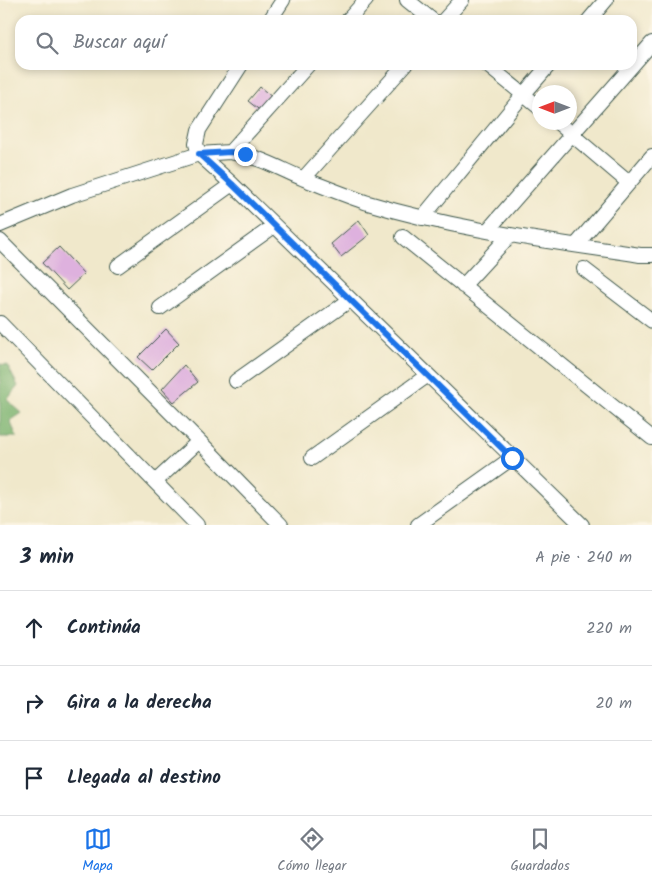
<!DOCTYPE html>
<html lang="es">
<meta charset="utf-8">
<style>
:root{--surface:#fff;--page:#f2f2f3;--text:#1f2937;--muted:#747a83;--line:#e0e1e3;--accent:#1a73e8}
body{margin:0;font-family:Kalam,sans-serif;background:var(--page);color:var(--text)}
.compass{position:absolute;left:532px;top:85px;width:45px;height:45px;border-radius:50%;background:var(--surface);box-shadow:0 2px 8px #0003;rotate:270deg}
.stop{position:absolute;width:15px;height:15px;margin:-11px;border:4px solid #1a73e8;border-radius:50%;background:#fff}
.stop.end{background:#1a73e8;border-color:#fff;box-shadow:0 1px 5px #0008}
.list{margin:0;padding:0;list-style:none}
h2{display:flex;justify-content:space-between;align-items:center;height:65px;margin:0;padding:0 20px;font-size:21px}
h2 small{font-size:16px;font-weight:400;color:var(--muted)}
.list li{display:grid;grid-template-columns:32px 1fr auto;gap:15px;align-items:center;box-sizing:border-box;height:75px;padding:0 20px;border-top:1px solid var(--line)}
.list b{display:block;font-size:19px;white-space:nowrap}
.list em{font-size:16px;font-style:normal;color:var(--muted)}
.icon{flex:none;width:28px;height:28px;fill:none;stroke:currentColor;stroke-width:2;stroke-linecap:round;stroke-linejoin:round}
.map{position:relative;flex:none;width:652px;height:525px;overflow:hidden}
.search{position:absolute;background:var(--surface);box-shadow:0 2px 8px #0003;left:15px;right:15px;top:15px;height:55px;display:flex;align-items:center;gap:12px;box-sizing:border-box;padding:0 18px;border-radius:15px;color:var(--muted);font-size:19px}
.sheet{height:290px;background:var(--surface)}
nav{display:flex;justify-content:space-around;align-items:center;box-sizing:border-box;height:70px;border-top:1px solid var(--line);background:var(--surface);font-size:14px;color:var(--muted)}
nav a{display:grid;justify-items:center;gap:2px}
nav .on{color:var(--accent)}
.map>svg:first-child{display:block}
</style>
<div class="map">
<svg width="652" height="525" viewBox="0 0 652 525">
<rect width="100%" height="100%" fill="#fcf5e5"/>
<filter id="ink" filterUnits="userSpaceOnUse"><feTurbulence type="fractalNoise" baseFrequency=".02" numOctaves="2"/><feDisplacementMap in="SourceGraphic" scale="10" xChannelSelector="R" yChannelSelector="G"/><feConvolveMatrix kernelMatrix="1 2 1 2 8 2 1 2 1" color-interpolation-filters="sRGB"/></filter>
<filter id="wash" filterUnits="userSpaceOnUse"><feTurbulence type="fractalNoise" baseFrequency=".0096" numOctaves="4" result="noise"/><feDisplacementMap in="SourceGraphic" scale="20" xChannelSelector="R" yChannelSelector="G"/><feGaussianBlur stdDeviation="1.12" result="paint"/><feColorMatrix in="noise" values="0 0 0 0 0 0 0 0 0 0 0 0 0 0 0 0 0 1.4 0 .05"/><feComposite in="paint" operator="in"/></filter>
<g filter="url(#wash)">
<rect width="100%" height="100%" fill="#f0e8cb"/>
<path fill="#7cb370" stroke="#4e7852" d="M0,364L7,365L18,386L7,400L22,413L10,421L17,437H0Z"/>
<g id="blocks">
<path fill="#deb1de" d="M260,87L273,98L262,112L248,101Z
M359,220L369,235L341,257L331,244Z
M59,247L84,274L67,290L42,263Z
M166,329L179,343L152,370L138,357Z
M184,365L198,382L174,402L162,389Z"/>
</g>
</g>
<g filter="url(#ink)">
<use href="#blocks" fill-opacity="0" stroke="#3e574b" stroke-width="1"/>
<g fill="none" stroke-linecap="round" stroke-linejoin="round">
<defs>
<path id="minor" d="M407,0L432,20
M270,20L283,0
M348,20L366,0
M444,20L462,0
M589,20L606,0
M241,65L199,130L196,144L199,154L232,184L582,525
M487,65L540,108
M557,122L629,183
M230,152C259,156 278,168 304,179C325,187 347,196 368,203C457,230 549,241 640,255H652
M304,178L405,65
M422,218L523,95L549,65
M0,225L72,195L199,154L230,152L308,65
M487,231L652,43
M403,237L652,438
M0,241L199,441L281,525
M576,245L652,156
M118,266L232,184
M584,269L652,321
M463,286L510,235
M160,308L274,226
M0,323L197,525
M236,381L350,300
M312,458L428,375
M155,482L199,441
M418,525L512,458"/>
</defs>
<use href="#minor" stroke="#3e574b" stroke-width="16"/>
<use href="#minor" stroke="#fff" stroke-width="14"/>
</g>
</g>
<g fill="none" stroke-linecap="round" stroke-linejoin="round" filter="url(#ink)">
<path stroke="#1a73e8" stroke-width="6" d="M245,154L230,152L199,154L232,184L512,458"/>
</g>
</svg>
<svg class="compass" viewBox="-18 -18 36 36"><path d="M0-13l5 13h-10z" fill="#e53935"/><path d="M0 13l5-13h-10z" fill="#747a83"/></svg>
<div class="stop" style="left:512px;top:458px"></div>
<div class="stop end" style="left:245px;top:154px"></div>
<div class="search"><svg class="icon" aria-label="search" viewBox="0 0 24 24"><circle cx="10" cy="10" r="6"/><path d="M15 15l6 6"/></svg>Buscar aquí</div>
</div>
<section class="sheet">
<h2>3 min<small>A pie · 240 m</small></h2>
<ul class="list">
<li><svg class="icon" aria-label="ahead" viewBox="0 0 24 24"><path d="M12 20V5M6 11l6-6 6 6"/></svg><div><b>Continúa</b></div><em>220 m</em></li>
<li><svg class="icon" aria-label="right" viewBox="0 0 24 24"><path d="M7 20v-9h11M14 6l5 5-5 5"/></svg><div><b>Gira a la derecha</b></div><em>20 m</em></li>
<li><svg class="icon" aria-label="arrive" viewBox="0 0 24 24"><path d="M6 21V4h12l-3 4 3 4H6"/></svg><div><b>Llegada al destino</b></div></li>
</ul>
</section>
<nav>
<a class="on"><svg class="icon" aria-label="map" viewBox="0 0 24 24"><path d="M3 6l6-2 6 2 6-2v14l-6 2-6-2-6 2zM9 4v14M15 6v14"/></svg>Mapa</a>
<a><svg class="icon" aria-label="directions" viewBox="0 0 24 24"><path d="M12 3l9 9-9 9-9-9zM9 14v-3h6M13 9l2 2-2 2"/></svg>Cómo llegar</a>
<a><svg class="icon" aria-label="saved" viewBox="0 0 24 24"><path d="M7 4h10v16l-5-4-5 4z"/></svg>Guardados</a>
</nav>
